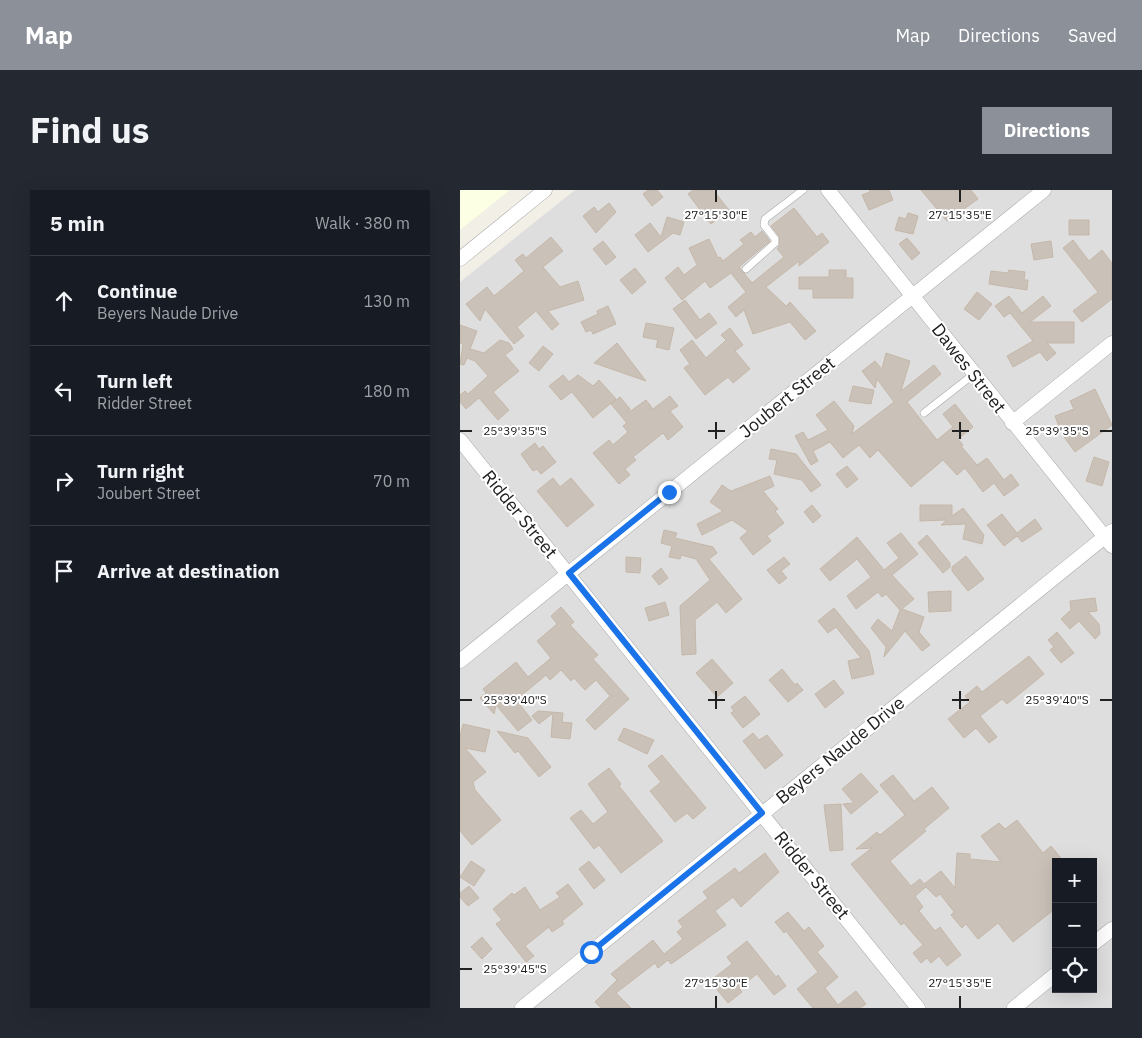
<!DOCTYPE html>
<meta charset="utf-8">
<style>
:root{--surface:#171b24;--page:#242831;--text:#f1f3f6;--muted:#9ea1a6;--line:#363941;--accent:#8c9099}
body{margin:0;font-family:"IBM Plex Sans",sans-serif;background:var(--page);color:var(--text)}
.controls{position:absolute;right:15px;bottom:15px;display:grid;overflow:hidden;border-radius:0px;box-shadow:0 5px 20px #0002}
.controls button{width:45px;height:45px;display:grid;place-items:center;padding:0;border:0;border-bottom:1px solid var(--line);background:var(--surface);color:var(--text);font:25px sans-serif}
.stop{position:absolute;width:15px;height:15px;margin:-11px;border:4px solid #1a73e8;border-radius:50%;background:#fff}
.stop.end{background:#1a73e8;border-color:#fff;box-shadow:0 1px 5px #0008}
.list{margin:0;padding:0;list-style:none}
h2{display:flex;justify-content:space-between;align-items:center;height:65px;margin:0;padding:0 20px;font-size:21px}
h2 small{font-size:16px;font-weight:400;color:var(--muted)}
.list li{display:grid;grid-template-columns:32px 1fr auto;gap:15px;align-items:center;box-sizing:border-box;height:90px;padding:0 20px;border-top:1px solid var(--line)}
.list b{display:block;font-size:19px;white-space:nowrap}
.list p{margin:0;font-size:16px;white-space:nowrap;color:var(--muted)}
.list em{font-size:16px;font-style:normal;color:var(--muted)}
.icon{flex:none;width:28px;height:28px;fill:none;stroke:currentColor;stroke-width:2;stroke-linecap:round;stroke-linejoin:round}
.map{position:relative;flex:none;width:652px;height:818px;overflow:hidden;border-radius:0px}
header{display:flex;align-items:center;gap:30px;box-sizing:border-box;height:70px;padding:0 25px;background:var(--accent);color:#fff}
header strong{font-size:24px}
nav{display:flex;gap:28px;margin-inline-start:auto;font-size:18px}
.intro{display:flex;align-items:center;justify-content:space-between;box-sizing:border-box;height:120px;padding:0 30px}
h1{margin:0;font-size:35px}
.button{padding:12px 22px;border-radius:0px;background:var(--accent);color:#fff;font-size:18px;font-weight:700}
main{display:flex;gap:30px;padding:0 30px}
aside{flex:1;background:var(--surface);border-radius:0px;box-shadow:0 5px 20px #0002}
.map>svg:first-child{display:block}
</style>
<header>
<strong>Map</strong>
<nav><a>Map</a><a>Directions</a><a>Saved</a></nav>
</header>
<div class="intro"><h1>Find us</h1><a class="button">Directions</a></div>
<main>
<aside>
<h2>5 min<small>Walk · 380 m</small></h2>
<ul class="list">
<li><svg class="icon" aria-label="ahead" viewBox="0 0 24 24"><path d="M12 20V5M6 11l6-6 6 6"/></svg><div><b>Continue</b><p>Beyers Naude Drive</p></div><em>130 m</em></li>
<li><svg class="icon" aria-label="left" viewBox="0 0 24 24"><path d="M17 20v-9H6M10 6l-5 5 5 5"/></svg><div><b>Turn left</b><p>Ridder Street</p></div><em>180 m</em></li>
<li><svg class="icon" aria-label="right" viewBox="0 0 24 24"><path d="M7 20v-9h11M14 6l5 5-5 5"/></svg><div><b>Turn right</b><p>Joubert Street</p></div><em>70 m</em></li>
<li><svg class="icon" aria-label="arrive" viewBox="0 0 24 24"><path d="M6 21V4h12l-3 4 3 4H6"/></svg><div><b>Arrive at destination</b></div></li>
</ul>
</aside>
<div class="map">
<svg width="652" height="818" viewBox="0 0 652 818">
<rect width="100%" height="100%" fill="#f2efe7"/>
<path fill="#dfdede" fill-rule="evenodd" d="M115,0H652V818H0V92ZM596,672H633V799H596Z"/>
<path fill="#fcffe3" d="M0,0H50L0,40Z"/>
<path fill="#cac2b9" stroke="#c5b7a8" d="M188,0H197L203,7L192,16L183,4Z
M233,0H253L269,20L251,34L228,4Z
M409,0H429L433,10L409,20L402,5L410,2Z
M461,0H511L518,9L487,31Z
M149,13L156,22L136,43L123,26L134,17L138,22Z
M334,18L357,47L362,43L369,52L339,76V71L306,97L326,116L330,112L356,141L345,150L330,132L293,144L284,120L276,127L268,117L286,102L271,83L250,98L245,91L222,110L205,88L218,77L224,85L237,75L229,58L249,49L258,68L260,67L263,71L284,54L280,50L291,42L295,47L302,41L310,51L279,77L292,93L324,67L317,59L320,55L319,46L311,36Z
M448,23L458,26L453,44L435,40L439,27L446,29Z
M207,27L224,32L220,45L213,43L188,62L175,45L190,33L201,47Z
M609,30H629V45H609Z
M91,47L103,61L83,77L100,97L118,91L124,110L88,121L99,134L92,140L76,121L57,137L64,146L54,154L25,119L20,131L6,114L27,97L34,106L64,81L55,70L63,64L66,68Z
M447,48L460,63L452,70L439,54Z
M613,50L629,71L642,60L652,73V109L622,132L613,121L638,102L603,58Z
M143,51L156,67L146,75L133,59Z
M591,51L593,67L574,70L571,54Z
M175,78L186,92L172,104L160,90Z
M369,80H386V88H393V108H353V99H339V87H369Z
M549,80L565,82L564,90H568L567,100L529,94L531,81L548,83Z
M517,102L532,114L519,130L504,119Z
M549,106L562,123L583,106L591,116L570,132H614V153H587L596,163L587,171L580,162L553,177L547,166L573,151L550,123L544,127L535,116Z
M225,110L240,130L249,123L257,133L236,149L213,119Z
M148,116L156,134L133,144L131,140L126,142L121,132L138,124L137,121Z
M186,133L214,138L209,160L196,157L198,150L183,147Z
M0,135L17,141L10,159L24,163L40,150L49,153L53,159L45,165L59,181L33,202L49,220L38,230L19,208L6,219L0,212V205L5,201L8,204L28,186L15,171L7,168L4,175L0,174L3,154L0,153Z
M270,138L283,155L275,161L290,179L273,193L268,187L245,205L224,178L230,174L220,160L232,150L246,168L263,153L266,150L261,145Z
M157,153L186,191L134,173Z
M83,156L93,164L79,181L69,173Z
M426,163L450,171L441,201L474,175L481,184L447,212L477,250L493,237L483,224L495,214L513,237L498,249L503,255L501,256L517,275L527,268L544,290L551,284L559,295L544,306L534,293L523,302L505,278L497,285L483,270L451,297L418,260L410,268L399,255L383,268L370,252L353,261L358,271L351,275L335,246L343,242L348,250L368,240L356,225L374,211L394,236L392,244L434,212L417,189L415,198L402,181L415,171L422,179Z
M103,185L109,192L118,185L133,196L139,190L156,209L133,228L112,202L101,210L89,196Z
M393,196L414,200L411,214L389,211Z
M635,199L652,235L615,262L602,244L595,226L614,219L610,211Z
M210,206L218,216L210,221L223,237L208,250L203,243L173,267L176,270L165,279L170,285L159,294L133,263L149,250L153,255L168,242L163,236L167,233L151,214L160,207L170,219L168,223L186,210L193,219Z
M75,253L79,259L83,256L96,272L81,284L77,279L73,281L61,264Z
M311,259L336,264L361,295L351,302L342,290L314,284L317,270L309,269Z
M634,267L649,272L642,296L626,291Z
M387,276L398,289L387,298L376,284Z
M310,286L314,296L303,301L318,319L315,321L324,333L307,346L311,351L293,365L280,348L288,341L272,330L242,345L237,334L263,321L250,312L262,295L271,301Z
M93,288L100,297L111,288L134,315L107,337L77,301Z
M352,315L361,326L353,333L344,322Z
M460,315H492V326L503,318L524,345L522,354L503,349L506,334L481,335L487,330L460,331Z
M542,324L557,343L575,329L582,339L562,352L557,346L544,356L527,335Z
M204,340L217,343L215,348L253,357L257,363L249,369L282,409L266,423L257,412L235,430L236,464L222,465L220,416L250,390L236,369L221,365L220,369L209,367L212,356L201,353Z
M441,343L458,364L432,385L454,409L442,419L464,427L459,442L470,455L462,461L445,441L424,467L426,457L411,438L418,429L432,441L440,420L426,404L422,407L418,402L396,419L387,406L411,387L397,369L370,391L360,379L397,347L424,380L439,368L427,353Z
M467,345L490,373V377L483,383L458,353Z
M506,366L524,389L508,401L492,381V377Z
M166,367L181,368L180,383L166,382Z
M324,367L330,374L321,381L327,388L319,394L307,380Z
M201,378L208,388L199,395L192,386Z
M491,401V421L469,422L468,402Z
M635,408L637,421L628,422L639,434L640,444L635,449L619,431L610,439L601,429L611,420L610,411Z
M205,412L209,425L189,431L185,418Z
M101,417L114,432L110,435L138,465L133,469L169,509L135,540L126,530L150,506L136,490L125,500L114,488L111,491L101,480L90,490L86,485L56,510L72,530L58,541L36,515L34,524L20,508L26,503L23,499L56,472L68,487L91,468L77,451L97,434L91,426Z
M374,418L409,461L414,484L392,489L388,471L401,468L376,437L368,443L358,431Z
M597,442L614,463L601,473L590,460L594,457L588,450Z
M569,466L584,484L547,514L542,509L520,526L537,547L529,553L516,538L504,548L488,529L510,512L505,506L517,496L522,502Z
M252,469L273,493L257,507L236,483Z
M322,479L335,495L337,493L343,500L328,512L309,490Z
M374,490L384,503L365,518L355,504Z
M285,506L300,524L283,538L271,523L274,521L271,517Z
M78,521L103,523L102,532L112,533L110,549L91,547L93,523L79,534L72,526Z
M3,534L30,540L25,562L5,558L26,582L13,592L15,600L41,630L12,655L0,641V546Z
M164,538L194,550L187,564L158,550Z
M37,541L68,548L91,577L79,587L58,561L55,563Z
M293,543L299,550L307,545L323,565L305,579L283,551Z
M202,565L246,618L233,629L227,623L215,632L190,601L201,592L188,576Z
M149,578L161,594L159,596L203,651L161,683L139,655L134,659L110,628L121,620L133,634L148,622L128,594Z
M401,583L418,602L391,624L383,614L394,613L382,599Z
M433,585L454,611L472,597L489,618L464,639L466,641L430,671L451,696L460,689L464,694L481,681L495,698L497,663L510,664V669L541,672L521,646L539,633L545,639L557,630L583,663L591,656L604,672H596V718L553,752L538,733L518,749L506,734L502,738L491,725L494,722L480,704L476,707L466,697L455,706L463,717L459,721L475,741L480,737L501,765L487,776L479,766L471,773L467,768L461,773L453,763L463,755L444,733L441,735L391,674L412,658L396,659L417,642L420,645L445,625L420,595Z
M381,614L383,660L370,661L364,615Z
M305,663L319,682L281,717L273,707L255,721L266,735L211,774L208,770L198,778L195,773L156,803L171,818H141L135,812L157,790L151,784L193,750L204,764L223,749L217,742L223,737L218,731L248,708L243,702L275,678L279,683Z
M11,671L25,680L14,696L0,687Z
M129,671L145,690L134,699L119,679Z
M108,694L123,714L102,731L104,734L92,742L89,737L65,756L74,766L66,772L36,734L42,730L33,719L52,703L54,705L65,697L80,720L100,707L96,703Z
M9,696L19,708L8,716L0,707V703Z
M328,722L344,741L349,737L364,756L357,762L378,787L365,798L378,815L396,801L406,814L400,818H353L337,799L358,782L326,741L324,743L315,732Z
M22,747L32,759L22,769L11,757Z
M287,751L316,787L318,785L326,796L314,805L297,784L279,798L282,802L268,813L250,791L272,774L267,767Z"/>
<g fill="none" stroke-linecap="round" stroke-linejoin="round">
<defs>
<path id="lane" d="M286,79L315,53V49L304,35L305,29L343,0
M464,223L514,184"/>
<path id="street" d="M368,0L652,356
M0,69L85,0
M552,233L652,153
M0,250L458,818
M0,471L584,0
M633,754L652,739
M62,818L652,341
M554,818L596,784"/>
</defs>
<use href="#lane" stroke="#a8a8a8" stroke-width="8"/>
<use href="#street" stroke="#a8a8a8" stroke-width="15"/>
<use href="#lane" stroke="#fff" stroke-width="7"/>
<use href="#street" stroke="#fff" stroke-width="14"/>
</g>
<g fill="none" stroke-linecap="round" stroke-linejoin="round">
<path stroke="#1a73e8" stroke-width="6" d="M131,762L302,623L109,383L209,302"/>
</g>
<path fill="none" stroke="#212121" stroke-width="2" d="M256,0V12M500,0V12M256,232V249M500,232V249M0,241H12M248,241H265M492,241H509M640,241H652M256,501V519M500,501V519M0,510H12M248,510H265M492,510H509M640,510H652M0,779H12M256,806V818M500,806V818"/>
<g text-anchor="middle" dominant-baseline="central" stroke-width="4" stroke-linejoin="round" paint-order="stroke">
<g font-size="18" fill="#212121" stroke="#fff">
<text transform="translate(509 178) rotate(52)">Dawes Street</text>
<text transform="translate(327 207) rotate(-39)">Joubert Street</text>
<text transform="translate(60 324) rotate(51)">Ridder Street</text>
<text transform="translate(380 560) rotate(-39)">Beyers Naude Drive</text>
<text transform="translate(352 685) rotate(51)">Ridder Street</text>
</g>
</g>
<g font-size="12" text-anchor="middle" fill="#212121" stroke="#fff" stroke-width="4" stroke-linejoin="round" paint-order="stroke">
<text x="256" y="29">27°15'30"E</text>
<text x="500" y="29">27°15'35"E</text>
<text x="55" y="245">25°39'35"S</text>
<text x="597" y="245">25°39'35"S</text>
<text x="55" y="514">25°39'40"S</text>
<text x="597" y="514">25°39'40"S</text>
<text x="55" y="783">25°39'45"S</text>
<text x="256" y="797">27°15'30"E</text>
<text x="500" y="797">27°15'35"E</text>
</g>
</svg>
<div class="controls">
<button>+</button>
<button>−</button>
<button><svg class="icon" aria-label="locate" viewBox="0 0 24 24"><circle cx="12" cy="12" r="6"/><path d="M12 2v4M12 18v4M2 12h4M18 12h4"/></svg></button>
</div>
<div class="stop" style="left:131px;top:762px"></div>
<div class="stop end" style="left:209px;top:302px"></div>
</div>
</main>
